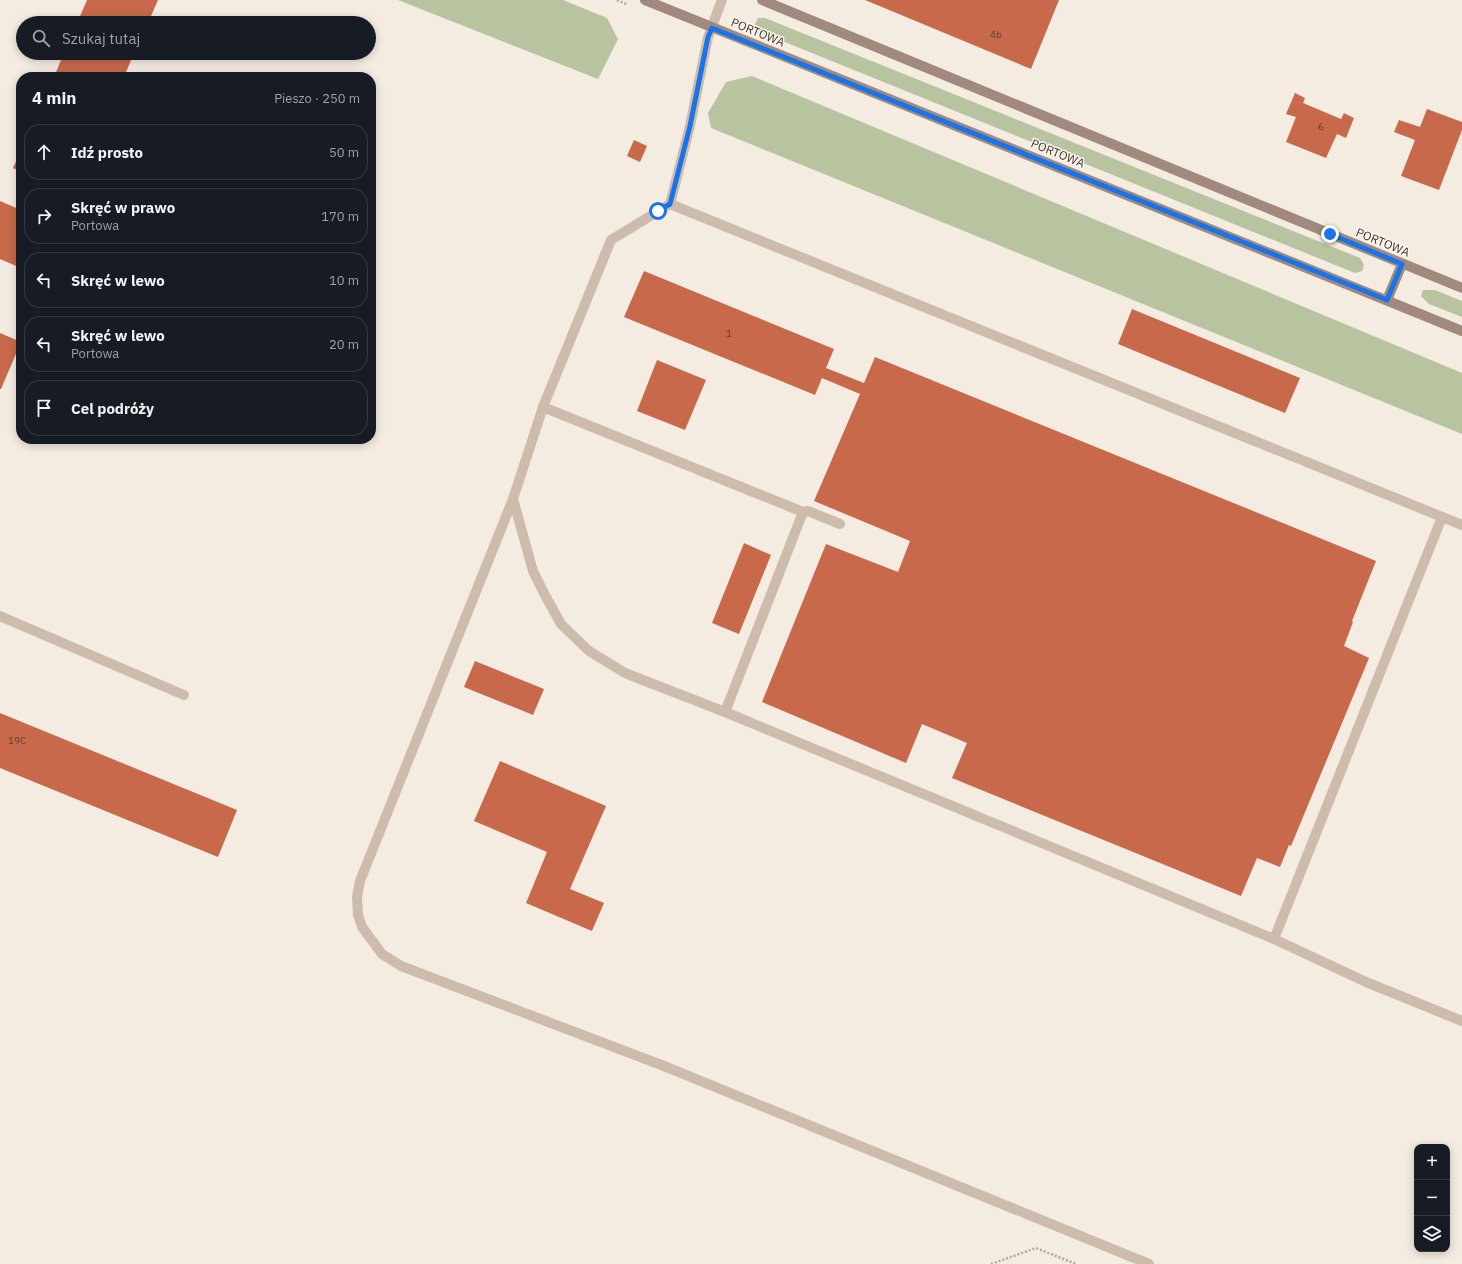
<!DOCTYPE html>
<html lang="pl">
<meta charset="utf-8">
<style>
:root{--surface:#171b24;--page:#242831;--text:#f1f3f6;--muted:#9ea1a6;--line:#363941}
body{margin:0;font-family:"IBM Plex Sans",sans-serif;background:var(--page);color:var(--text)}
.controls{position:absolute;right:12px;bottom:12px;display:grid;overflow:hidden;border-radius:8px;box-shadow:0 2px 10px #0003}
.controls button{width:36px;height:36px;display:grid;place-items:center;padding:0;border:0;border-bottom:1px solid var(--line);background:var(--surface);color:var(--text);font:20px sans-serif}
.stop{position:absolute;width:12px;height:12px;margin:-9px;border:3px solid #1a73e8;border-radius:50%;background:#fff}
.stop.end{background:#1a73e8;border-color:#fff;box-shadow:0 1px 4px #0008}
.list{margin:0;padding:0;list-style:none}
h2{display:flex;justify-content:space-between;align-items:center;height:52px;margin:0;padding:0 16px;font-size:17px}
h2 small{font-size:13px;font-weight:400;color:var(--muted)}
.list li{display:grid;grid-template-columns:26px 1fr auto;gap:12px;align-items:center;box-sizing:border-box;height:56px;margin:0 8px 8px;padding:0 8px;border:1px solid var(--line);border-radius:16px}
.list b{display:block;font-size:15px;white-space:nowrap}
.list p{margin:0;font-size:13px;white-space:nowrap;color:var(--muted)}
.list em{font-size:13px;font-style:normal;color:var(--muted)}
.icon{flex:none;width:22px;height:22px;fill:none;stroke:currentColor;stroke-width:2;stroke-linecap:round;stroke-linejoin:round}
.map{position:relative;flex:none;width:1462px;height:1264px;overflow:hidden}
.search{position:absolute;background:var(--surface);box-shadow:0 2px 10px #0003;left:16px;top:16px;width:360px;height:44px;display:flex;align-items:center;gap:10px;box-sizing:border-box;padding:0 14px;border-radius:22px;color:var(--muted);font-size:15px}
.panel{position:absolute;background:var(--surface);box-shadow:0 2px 10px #0003;left:16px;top:72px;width:360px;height:372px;border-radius:16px}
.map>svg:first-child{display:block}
</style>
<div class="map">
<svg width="1462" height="1264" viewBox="0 0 1462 1264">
<rect width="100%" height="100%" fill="#f4ebe1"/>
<path fill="#b8c4a0" d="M398,0H563L607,18L618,39L598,79Z
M758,18H765L1360,258L1364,265L1362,271L1355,273L760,32L755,24Z
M752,76L1462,373V434L711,128L708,113L726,82Z
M1423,290H1435L1462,301V317L1429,304L1421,296Z"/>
<path fill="#c8694b" d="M87,0H158L148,23H77Z
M865,0H1059L1031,69Z
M64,53H134L124,77H54Z
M1295,93L1305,98L1303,103L1341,119L1344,113L1354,118L1346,138L1337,134L1326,158L1286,142L1296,117L1286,114Z
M1427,109L1462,122V130L1439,190L1401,176L1415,140L1394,132L1399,120L1420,127Z
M634,140L647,146L640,162L627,156Z
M21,151V172L13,168Z
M0,201L21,210V268L0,259Z
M644,271L834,349L826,368L864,383L875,357L1376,561L1352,621L1353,622L1344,646L1369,658L1291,846L1289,845L1280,867L1257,858L1241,896L952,778L967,743L922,724L906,763L762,702L826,544L898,572L910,541L814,501L860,394L822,378L815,395L624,317Z
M1132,309L1300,378L1285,413L1118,344Z
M0,333L21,342L1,389H0Z
M657,360L706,380L685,430L637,411Z
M744,543L771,555L739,634L712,623Z
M475,661L544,689L533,715L464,687Z
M0,713L237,810L218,857L0,768Z
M500,761L606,806L570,889L604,903L592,931L526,903L547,852L474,821Z"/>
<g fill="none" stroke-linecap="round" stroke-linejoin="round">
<path stroke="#b9a596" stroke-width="2.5" stroke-dasharray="2 2" stroke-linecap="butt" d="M617,0L626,4
M991,1264L1036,1248L1076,1264"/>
<path stroke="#cdbbac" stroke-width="10" d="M722,0L708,37L690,126L670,204L611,240L543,407L513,499L360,881L357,897L358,915L362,927L382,954L401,966L664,1066L1149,1264
M670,204L1462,525
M543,407L803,512L808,511L840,524
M513,499L533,571L546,597L561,624L589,651L625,673L725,712L1274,939L1366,982L1462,1021
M0,616L184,695
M725,712L803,512
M1274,939L1442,517"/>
<path stroke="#a18a7d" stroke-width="10" d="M645,0L1462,331
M762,0L1462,288
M1387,300L1402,264"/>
</g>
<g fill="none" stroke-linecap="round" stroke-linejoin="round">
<path stroke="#1a73e8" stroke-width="5" d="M658,211L670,204L690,126L708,37L712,28L1387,300L1402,264L1330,234"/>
</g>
<g text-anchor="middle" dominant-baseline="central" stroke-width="3" stroke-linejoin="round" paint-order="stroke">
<g font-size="10" fill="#5e3e33">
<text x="996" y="34">4b</text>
<text x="1321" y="126">6</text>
<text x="729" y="333">1</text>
<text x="17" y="740">19C</text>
</g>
<g font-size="12" fill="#3b302b" stroke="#fbf5ee">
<text transform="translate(758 32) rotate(22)">PORTOWA</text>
<text transform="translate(1058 153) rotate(22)">PORTOWA</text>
<text transform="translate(1383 242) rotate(22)">PORTOWA</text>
</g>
</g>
</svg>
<div class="controls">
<button>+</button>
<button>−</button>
<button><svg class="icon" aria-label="layers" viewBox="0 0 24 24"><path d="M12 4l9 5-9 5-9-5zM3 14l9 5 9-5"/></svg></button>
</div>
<div class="stop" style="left:658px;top:211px"></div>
<div class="stop end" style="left:1330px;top:234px"></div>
<div class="search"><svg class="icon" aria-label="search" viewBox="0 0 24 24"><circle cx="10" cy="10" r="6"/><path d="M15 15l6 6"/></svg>Szukaj tutaj</div>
<section class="panel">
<h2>4 min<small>Pieszo · 250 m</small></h2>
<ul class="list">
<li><svg class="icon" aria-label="ahead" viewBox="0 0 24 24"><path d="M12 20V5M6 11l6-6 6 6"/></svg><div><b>Idź prosto</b></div><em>50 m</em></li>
<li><svg class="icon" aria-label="right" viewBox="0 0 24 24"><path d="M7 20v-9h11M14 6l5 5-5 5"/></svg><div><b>Skręć w prawo</b><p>Portowa</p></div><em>170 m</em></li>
<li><svg class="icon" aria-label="left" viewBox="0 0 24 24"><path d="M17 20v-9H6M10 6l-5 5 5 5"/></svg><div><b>Skręć w lewo</b></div><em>10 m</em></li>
<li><svg class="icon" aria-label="left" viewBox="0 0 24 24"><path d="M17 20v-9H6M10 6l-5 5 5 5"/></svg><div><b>Skręć w lewo</b><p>Portowa</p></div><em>20 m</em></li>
<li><svg class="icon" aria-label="arrive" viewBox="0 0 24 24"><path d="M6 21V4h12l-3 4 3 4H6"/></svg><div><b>Cel podróży</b></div></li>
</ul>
</section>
</div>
